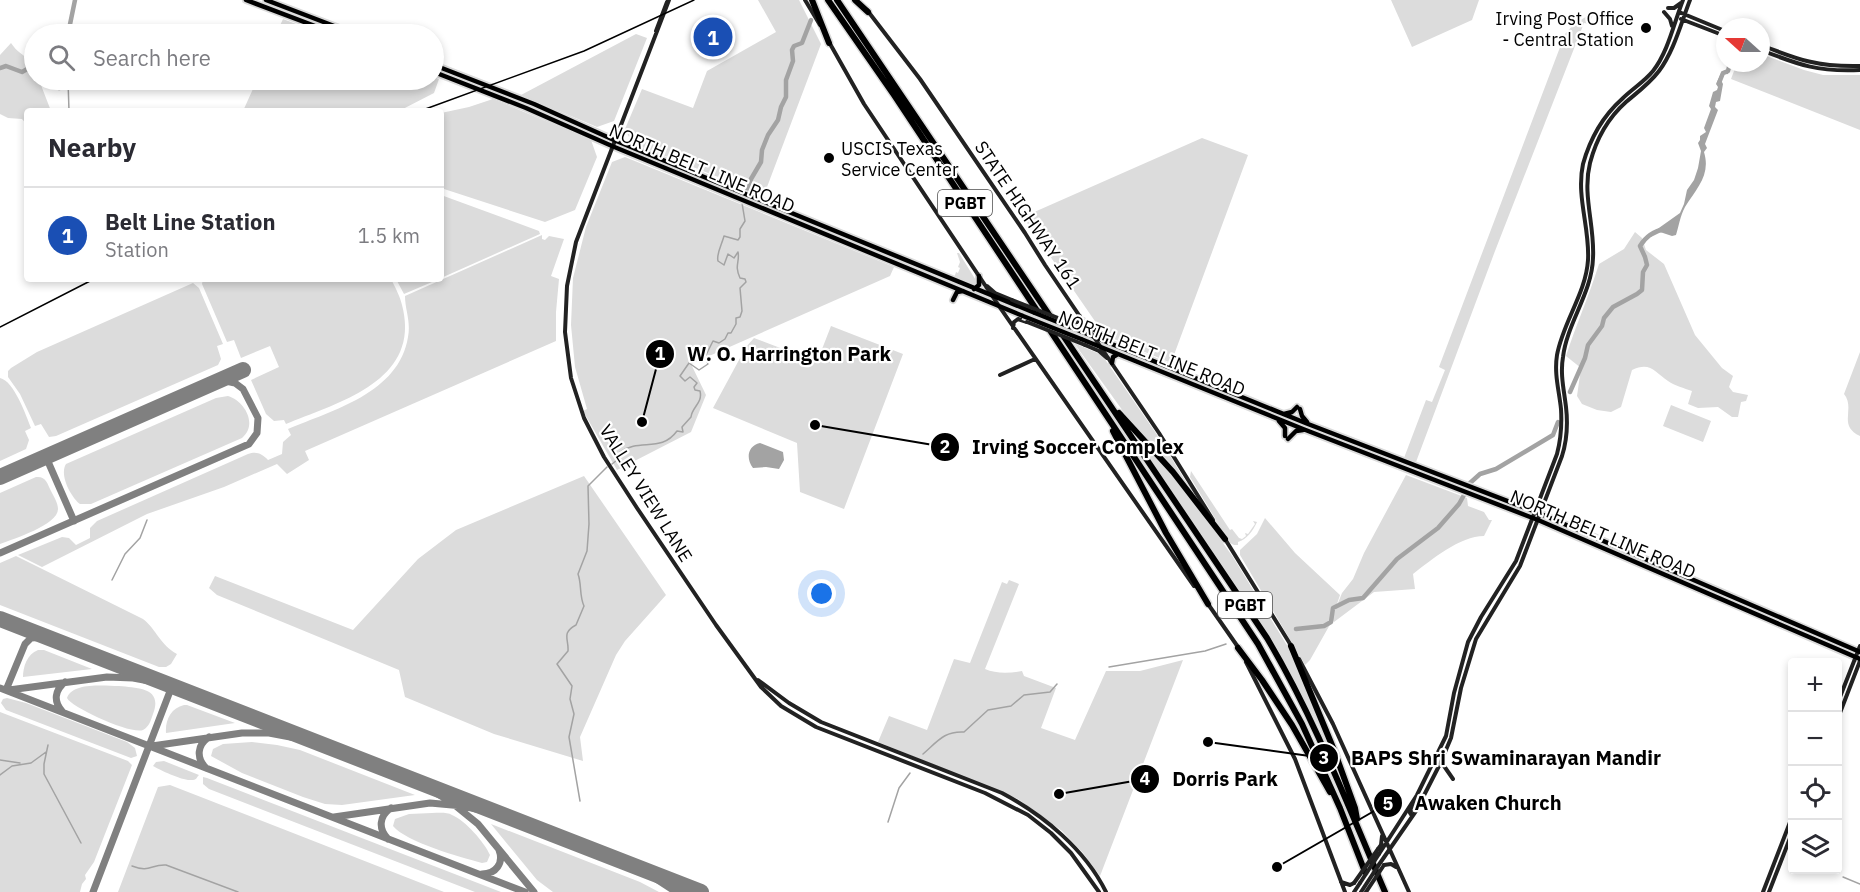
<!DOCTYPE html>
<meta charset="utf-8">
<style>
:root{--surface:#fff;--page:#f2f2f3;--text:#2b2b33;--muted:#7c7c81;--line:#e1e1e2;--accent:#000}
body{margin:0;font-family:"IBM Plex Sans",sans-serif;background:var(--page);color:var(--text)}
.controls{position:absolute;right:18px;bottom:18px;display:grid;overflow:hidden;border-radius:6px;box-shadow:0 3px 9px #0003}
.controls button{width:54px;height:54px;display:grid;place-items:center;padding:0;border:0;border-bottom:2px solid var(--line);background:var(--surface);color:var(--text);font:30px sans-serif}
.compass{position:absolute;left:1716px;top:18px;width:54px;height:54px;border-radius:50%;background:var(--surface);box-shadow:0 3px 9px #0003;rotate:291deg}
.you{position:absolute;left:822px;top:594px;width:21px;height:21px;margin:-15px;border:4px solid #fff;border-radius:50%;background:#1a73e8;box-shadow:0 0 0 9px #1a73e833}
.badge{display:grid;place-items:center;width:39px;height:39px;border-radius:50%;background:var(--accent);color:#fff;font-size:20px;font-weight:700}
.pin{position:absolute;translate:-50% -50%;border:3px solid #fff;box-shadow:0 2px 6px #0006}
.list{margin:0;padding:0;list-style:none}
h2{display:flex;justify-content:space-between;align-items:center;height:78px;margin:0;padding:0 24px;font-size:26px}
h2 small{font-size:20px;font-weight:400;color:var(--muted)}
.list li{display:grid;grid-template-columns:39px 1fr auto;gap:18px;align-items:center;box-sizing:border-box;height:96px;padding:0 24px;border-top:2px solid var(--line)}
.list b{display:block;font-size:22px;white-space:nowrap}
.list p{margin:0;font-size:20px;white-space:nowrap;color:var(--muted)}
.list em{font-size:20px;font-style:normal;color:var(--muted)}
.icon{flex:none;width:33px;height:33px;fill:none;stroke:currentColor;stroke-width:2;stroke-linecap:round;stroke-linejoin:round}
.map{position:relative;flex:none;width:1860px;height:892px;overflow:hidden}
.search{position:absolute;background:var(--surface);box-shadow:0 3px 9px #0003;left:24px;top:24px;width:420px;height:66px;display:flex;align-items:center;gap:15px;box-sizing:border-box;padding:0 21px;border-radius:33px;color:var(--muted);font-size:22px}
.panel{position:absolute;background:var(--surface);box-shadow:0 3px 9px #0003;left:24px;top:108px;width:420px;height:174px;border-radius:6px}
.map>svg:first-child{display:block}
</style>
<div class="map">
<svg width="1860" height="892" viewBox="0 0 1860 892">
<rect width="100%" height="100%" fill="#fff"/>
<path fill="#dcdcdc" d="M758,0H799L821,44L764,195L632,143L625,129L642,89L693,108L707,71L776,32Z
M1391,0H1479L1472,20L1412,47Z
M1594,12L1589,24L1584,23L1495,251L1416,462L1404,458L1426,400L1432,402L1445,370L1439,367L1565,34L1574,24Z
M283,19L323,34H276Z
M636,34L647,38L614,121L597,127L521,95Z
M11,43C23,61 34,53 34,80H39L51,111H27V125L22,119L8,118L0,114V55Z
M1761,54L1804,70L1823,75H1860V130L1731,79L1737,63H1761Z
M434,77L439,79L434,93L399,111H243L257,80H434Z
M493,99L591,140L597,157L575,210L545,222L441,188V113L469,107Z
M1202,138L1248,155L1171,363L1114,339L1099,327L1023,217Z
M625,157L894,267L890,276L691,364L706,395L691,432L617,470L583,411L587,409L575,367L571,325L573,278L586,227L612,162Z
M441,195L539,231L540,234L441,278Z
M1635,232L1642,238L1646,250L1664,264L1695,335L1722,368L1733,376L1729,387L1733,392L1748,395L1746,401L1741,402L1738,417H1732L1718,407L1698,408L1688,404L1692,391C1684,388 1675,386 1668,381C1655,372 1650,361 1632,370L1621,407L1611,412L1597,410L1582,404L1577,396L1581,368L1566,356C1576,325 1589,296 1599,264L1624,249Z
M542,235V239L545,240L549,236L564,239L551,276L559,279L556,312V341L305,451L309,460L287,474L277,464L224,487L147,514L42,567L18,555L62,537L69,538L76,545L90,538V528L97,521L248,454C257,451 262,454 268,460L282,454L283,442L291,435L288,429C333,410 399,393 408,337C411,321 405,310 405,296Z
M957,253H959L977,282L975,285L954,278L956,272L958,273L960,268L958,267L960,262Z
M203,279H391C395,287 400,296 402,305C422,381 339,402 286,424L284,420L274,421L266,414L251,380L279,367L270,346L241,358L234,340L227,342L202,284Z
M396,279H439L404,294Z
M193,283L199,288L223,344L217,346L221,359L218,365L56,436L49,437L41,424L35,426L20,394L8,377V371L11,368L37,352Z
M831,326L903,354L844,509L800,492L797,443L713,408L746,347L754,338L817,362Z
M1074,343L1102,355L1160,439L1195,497L1133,425Z
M1860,352V436C1837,425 1856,409 1844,394Z
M0,378C14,381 26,415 31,428L25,431L29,440L26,449L0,461Z
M228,396C245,401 258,425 242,438L91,504H80C71,497 59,475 66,464L216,398Z
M1671,405L1711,421L1703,442L1663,426Z
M1131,429L1179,482L1233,557L1288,647L1323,725L1345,788L1320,729L1279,652Z
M1191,471L1230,530L1232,529L1239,538L1242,539L1246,536L1245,533L1248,534L1255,524L1253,521L1257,522C1253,531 1247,539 1238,542V545H1234L1230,543L1190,477Z
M1406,475L1467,498L1468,506L1484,512L1489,520H1492L1484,536C1460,536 1431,560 1413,574L1415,589L1374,592L1334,622L1332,618V621L1310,660L1305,665L1240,555V550L1257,534L1265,518L1295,553L1340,595L1334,613L1342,593L1353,579L1364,553Z
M584,476L666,595L625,641L616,655L580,737L583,761L494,734L405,697L399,670L217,595L209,588L215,576L353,630L418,559L456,530Z
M36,477C46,476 47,483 51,491C54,497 58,503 58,509C58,525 13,539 0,544V493Z
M16,556L143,619C157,630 160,645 177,654L171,664L166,667H159L0,605V563Z
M1009,580L1019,584L985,669C996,674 1011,673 1022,671L1024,676L1056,688L1041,728L1075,740L1106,671H1140L1183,660L1100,876L1083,853L1062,831L1018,799L878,742L889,716L927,730L954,659L970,663L1002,582L1007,584Z
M38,650H44L92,669L23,677C23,667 27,654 38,650Z
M119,686C139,688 163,688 153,714C151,720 149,727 143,730C132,735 72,708 67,698C73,682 104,686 119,686Z
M7,698L26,703L127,742L135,748L137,756L131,758L6,710L1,703L3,699Z
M184,705H187L235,723L166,733C165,720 171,708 184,705Z
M0,712L128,761L132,765L94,862L85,875L86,879L82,884L80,892H0Z
M252,742L277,745L300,750L415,795L342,805L325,804L303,797L242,773L211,756L213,749L223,744Z
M164,761L199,775C196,778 197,780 191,780C183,781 160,770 153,766L156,762Z
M203,777L207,778L501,892H475L209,789L203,784Z
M170,785L444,892H118L158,787Z
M432,813C439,813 447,812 452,815C465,820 485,843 490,855L487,862L482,863C460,857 406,842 393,826L395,819L409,814Z
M491,824L640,882L659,892H553L537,880Z"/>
<path fill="#a3a3a3" d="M1729,63H1732L1728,74L1720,75V78L1723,84L1720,101L1716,102L1715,107L1718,110L1705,144L1707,148L1704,152C1711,175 1697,188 1685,207C1680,216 1679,226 1676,235L1672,236L1660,232V228L1651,237L1649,235L1680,213L1684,204L1687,190L1694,180L1698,168L1701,151L1698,143L1700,140V136L1706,132L1704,128L1711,109L1709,106L1713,92L1717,90L1718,87L1716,84L1722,71H1726Z
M760,443L783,452L784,460L779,469L766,467L753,468C746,459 747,446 760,443Z"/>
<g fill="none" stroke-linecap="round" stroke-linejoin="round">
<path stroke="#a3a3a3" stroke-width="1.5" d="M68,80L69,111
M612,464L621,457L620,452C640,438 661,453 677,431L683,432L682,427L691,417C692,407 703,403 700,391L695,390L694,387L697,383L690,377L685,381L680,376L689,363L699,370L708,364L705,357L713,341L719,343L725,339L728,333H731L736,324V318L740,317L742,311L740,288L746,282L745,279L740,278C734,265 740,262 738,252L734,258L728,254L724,265L718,261C716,254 722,244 724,236L738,240L740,237V229L745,221L742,203
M112,580L125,554L140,538L147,520
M1109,667L1205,651L1226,644
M48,745L44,764V774L81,843
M923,754C938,741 944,731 964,732L988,710L1011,706L1024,695L1050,692L1057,684
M0,760L20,763
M0,775L12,766L31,763L46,752
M580,801L569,737L574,714L570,699L572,686L557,664L568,651C569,639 561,633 576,625L584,606C579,595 582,585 578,574L587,551L589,524L588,486L607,467
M888,822L899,788L910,773
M132,866C150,873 151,864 166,865L238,892
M1843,877L1860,884"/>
<path stroke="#a3a3a3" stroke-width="4.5" d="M68,34L75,0
M0,68L6,66L22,72L29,68L34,70
M41,80L59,88L64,87V80
M1719,83L1723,73L1728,71L1730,63
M747,191L751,179L761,162L762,150L768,135L778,120L781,107L786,97V80L793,61L792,50L794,46L802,43L811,20
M1570,392L1585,358L1588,345L1602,326L1604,318L1613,307L1637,294L1642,290L1643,272L1647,265L1645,257L1640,246C1646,236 1654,231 1665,229
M1470,483L1480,474L1496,469L1553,435L1558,422
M1296,629L1324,626L1331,622L1333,608L1349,600L1363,598L1397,559L1438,528L1459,504L1464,495"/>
<path stroke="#808080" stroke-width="7" d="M46,457L74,521
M0,553L249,444L257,433L258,418L243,389L235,383L221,380
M0,620V619
M0,688L525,892
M6,690L25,644L31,638L46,637
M9,690L107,677L133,678L171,685
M62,711C53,701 55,690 65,682
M152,746L242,733H269L317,742
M206,768C196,758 197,745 209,737
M416,781L451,802L478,824L534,892
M334,817L430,803L463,806L506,816
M388,839C378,829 379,816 391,808
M641,869L676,892
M482,874C496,874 504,863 499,850
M93,892L172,686"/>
<path stroke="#808080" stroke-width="16" d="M0,477L243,370
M0,619L701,892"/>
<defs>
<path id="primary" d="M246,0L336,34
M266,0L355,34
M434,65L534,104L614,140L1035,313
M434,72L526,108L612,146L1023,316
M974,289L979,285V276
M953,300L957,292L963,291
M1083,321L1109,341
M1075,329L1308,424L1541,514L1860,652
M1081,339L1303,429L1538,520L1860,659
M1112,363L1113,357L1118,354
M1300,409L1302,416L1307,422
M1284,414L1292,412L1297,407
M1279,421L1285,428V436
M1288,439L1296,431L1303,430"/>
<path id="highway" d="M812,0L829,43
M828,0L894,95L1258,644L1302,724L1340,808L1365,872
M837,0L1267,638C1315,719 1348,806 1385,892
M855,0L868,12
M1119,413L1173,472L1225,539
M1113,431L1166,533L1208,604
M1291,646L1334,750L1355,808L1357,819
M1238,648L1262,680L1292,725L1330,792"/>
</defs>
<use href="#primary" stroke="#dbdbdb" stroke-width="8"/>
<use href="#highway" stroke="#dbdbdb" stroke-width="9"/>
<path stroke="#222" stroke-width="4" d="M669,0L576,242L567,286L565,332L571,378L584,418L604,457L637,508L716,625L761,687L781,706L816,727L985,793L1028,815L1051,833L1071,853L1099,892
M805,0L820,25
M1668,8H1674L1681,3
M867,10L920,79L1025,233L1045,265L1159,433L1213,520
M1664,12L1670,19L1672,26
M1679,12L1725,31
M1681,19L1725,36
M656,31L667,2
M829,42L864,104L1001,309L1194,586
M1761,45C1799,60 1818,67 1860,66
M1761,50C1799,65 1818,72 1860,70
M987,286L995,293L1012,300
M1071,323L1077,322L1080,316
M1013,328L1014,322L1018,319L1027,322
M1085,345L1099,351L1107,358
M1000,375L1035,359
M1225,539L1292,647
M1208,604L1238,647
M1299,659L1333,724L1409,892
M1246,662L1295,759L1345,892
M758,680L789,703L821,722L1002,793C1043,815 1085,849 1106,892
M1838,702L1860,646
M1838,718L1860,661
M1443,759L1444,766L1453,779
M1412,816L1410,813L1415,802
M1378,849L1381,845L1382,836
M1379,854L1417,795L1446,736L1454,693L1468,642L1481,617L1516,561L1557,454C1561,439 1562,425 1561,409C1559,390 1554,374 1557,355C1563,322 1586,293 1588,260C1590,228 1576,197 1583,164C1590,139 1603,116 1622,99C1632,89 1644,82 1653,71C1668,52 1674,23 1683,0
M1384,865L1391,864L1396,867
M1378,866L1416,811L1440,764L1451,738L1461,688L1476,639L1520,566L1562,456C1567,440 1568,424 1566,407C1564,390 1560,374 1563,357C1567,323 1592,293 1593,258C1595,226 1582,195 1590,163C1596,140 1608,118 1626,102C1638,92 1650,83 1659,71C1674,51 1681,23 1690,0
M1341,882L1350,885L1354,883
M1354,892L1360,883
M1763,892L1792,817
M1769,892L1792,833"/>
<use href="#primary" stroke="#000" stroke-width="4.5"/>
<use href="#highway" stroke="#000" stroke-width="6"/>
<path stroke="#000" stroke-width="1.5" d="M420,111L584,51L694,0
M0,327L94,279"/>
<defs>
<path id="primary-bridge" d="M1035,313L1075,329
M1023,316L1081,339"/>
</defs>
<use href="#primary-bridge" stroke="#dbdbdb" stroke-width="8" stroke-linecap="butt"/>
<path stroke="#222" stroke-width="4" d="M1012,300L1071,323
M1027,322L1085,345
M1354,883L1378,849
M1360,883L1379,854
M1361,892L1378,866
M1366,892L1384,865"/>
<use href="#primary-bridge" stroke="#000" stroke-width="4.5"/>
</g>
<g fill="#000" stroke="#fff" stroke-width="2">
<circle cx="1646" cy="28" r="6"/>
<circle cx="829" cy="158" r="6"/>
</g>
<g text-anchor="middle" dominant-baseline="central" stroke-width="4.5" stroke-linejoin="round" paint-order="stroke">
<g fill="#fff" stroke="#4c4c4c" stroke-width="1.5">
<rect x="938" y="190" width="54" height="26" rx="4.5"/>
<rect x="1218" y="592" width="54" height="26" rx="4.5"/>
</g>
<g font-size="16" font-weight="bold" fill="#000">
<text x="965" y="203">PGBT</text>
<text x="1245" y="605">PGBT</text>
</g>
<g font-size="18" fill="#000" stroke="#fff" text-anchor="end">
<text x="1634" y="18">Irving Post Office<tspan x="1634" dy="21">- Central Station</tspan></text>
<text x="841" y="148" text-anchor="start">USCIS Texas<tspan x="841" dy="21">Service Center</tspan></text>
</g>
<g font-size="18" fill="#000" stroke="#fff">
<text transform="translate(702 168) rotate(23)">NORTH BELT LINE ROAD</text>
<text transform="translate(1028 215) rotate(56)">STATE HIGHWAY 161</text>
<text transform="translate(1152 353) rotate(22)">NORTH BELT LINE ROAD</text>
<text transform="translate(646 493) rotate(58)">VALLEY VIEW LANE</text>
<text transform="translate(1603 534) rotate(23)">NORTH BELT LINE ROAD</text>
</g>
</g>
<path fill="none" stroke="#000" stroke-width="2" d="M642 422L660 354M815 425L945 447M1208 742L1324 758M1059 794L1145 779M1277 867L1388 803"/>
<g fill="#000" stroke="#fff" stroke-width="2">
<circle cx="642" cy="422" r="6"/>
<circle cx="815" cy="425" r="6"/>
<circle cx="1208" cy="742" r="6"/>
<circle cx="1059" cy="794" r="6"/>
<circle cx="1277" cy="867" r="6"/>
<circle cx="660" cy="354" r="15"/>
<circle cx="945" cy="447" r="15"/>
<circle cx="1324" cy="758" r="15"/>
<circle cx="1145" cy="779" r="15"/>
<circle cx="1388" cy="803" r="15"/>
</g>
<g font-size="18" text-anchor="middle" font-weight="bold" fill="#fff">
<text x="660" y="360">1</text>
<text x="945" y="453">2</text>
<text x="1324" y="764">3</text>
<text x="1145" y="785">4</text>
<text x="1388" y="810">5</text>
</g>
<g font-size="20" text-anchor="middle" font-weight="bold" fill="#000" stroke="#fff" stroke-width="4.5" stroke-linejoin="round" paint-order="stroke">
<text x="789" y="361">W. O. Harrington Park</text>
<text x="1078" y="454">Irving Soccer Complex</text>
<text x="1506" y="765">BAPS Shri Swaminarayan Mandir</text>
<text x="1225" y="786">Dorris Park</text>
<text x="1488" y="810">Awaken Church</text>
</g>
</svg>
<div class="controls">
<button>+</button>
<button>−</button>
<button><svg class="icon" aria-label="locate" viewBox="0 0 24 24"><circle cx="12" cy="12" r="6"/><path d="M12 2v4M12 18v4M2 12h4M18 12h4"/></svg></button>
<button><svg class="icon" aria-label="layers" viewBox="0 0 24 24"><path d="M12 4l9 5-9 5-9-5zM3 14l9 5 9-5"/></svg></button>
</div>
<svg class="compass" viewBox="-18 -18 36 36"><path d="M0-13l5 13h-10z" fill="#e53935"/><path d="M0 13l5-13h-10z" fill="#7c7c81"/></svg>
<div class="you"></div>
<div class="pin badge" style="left:713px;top:37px;background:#1a4fb4">1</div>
<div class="search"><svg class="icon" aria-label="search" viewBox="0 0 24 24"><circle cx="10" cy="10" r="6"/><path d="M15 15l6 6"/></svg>Search here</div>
<section class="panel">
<h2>Nearby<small></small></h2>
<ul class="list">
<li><span class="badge" style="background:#1a4fb4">1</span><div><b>Belt Line Station</b><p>Station</p></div><em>1.5 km</em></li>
</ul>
</section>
</div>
